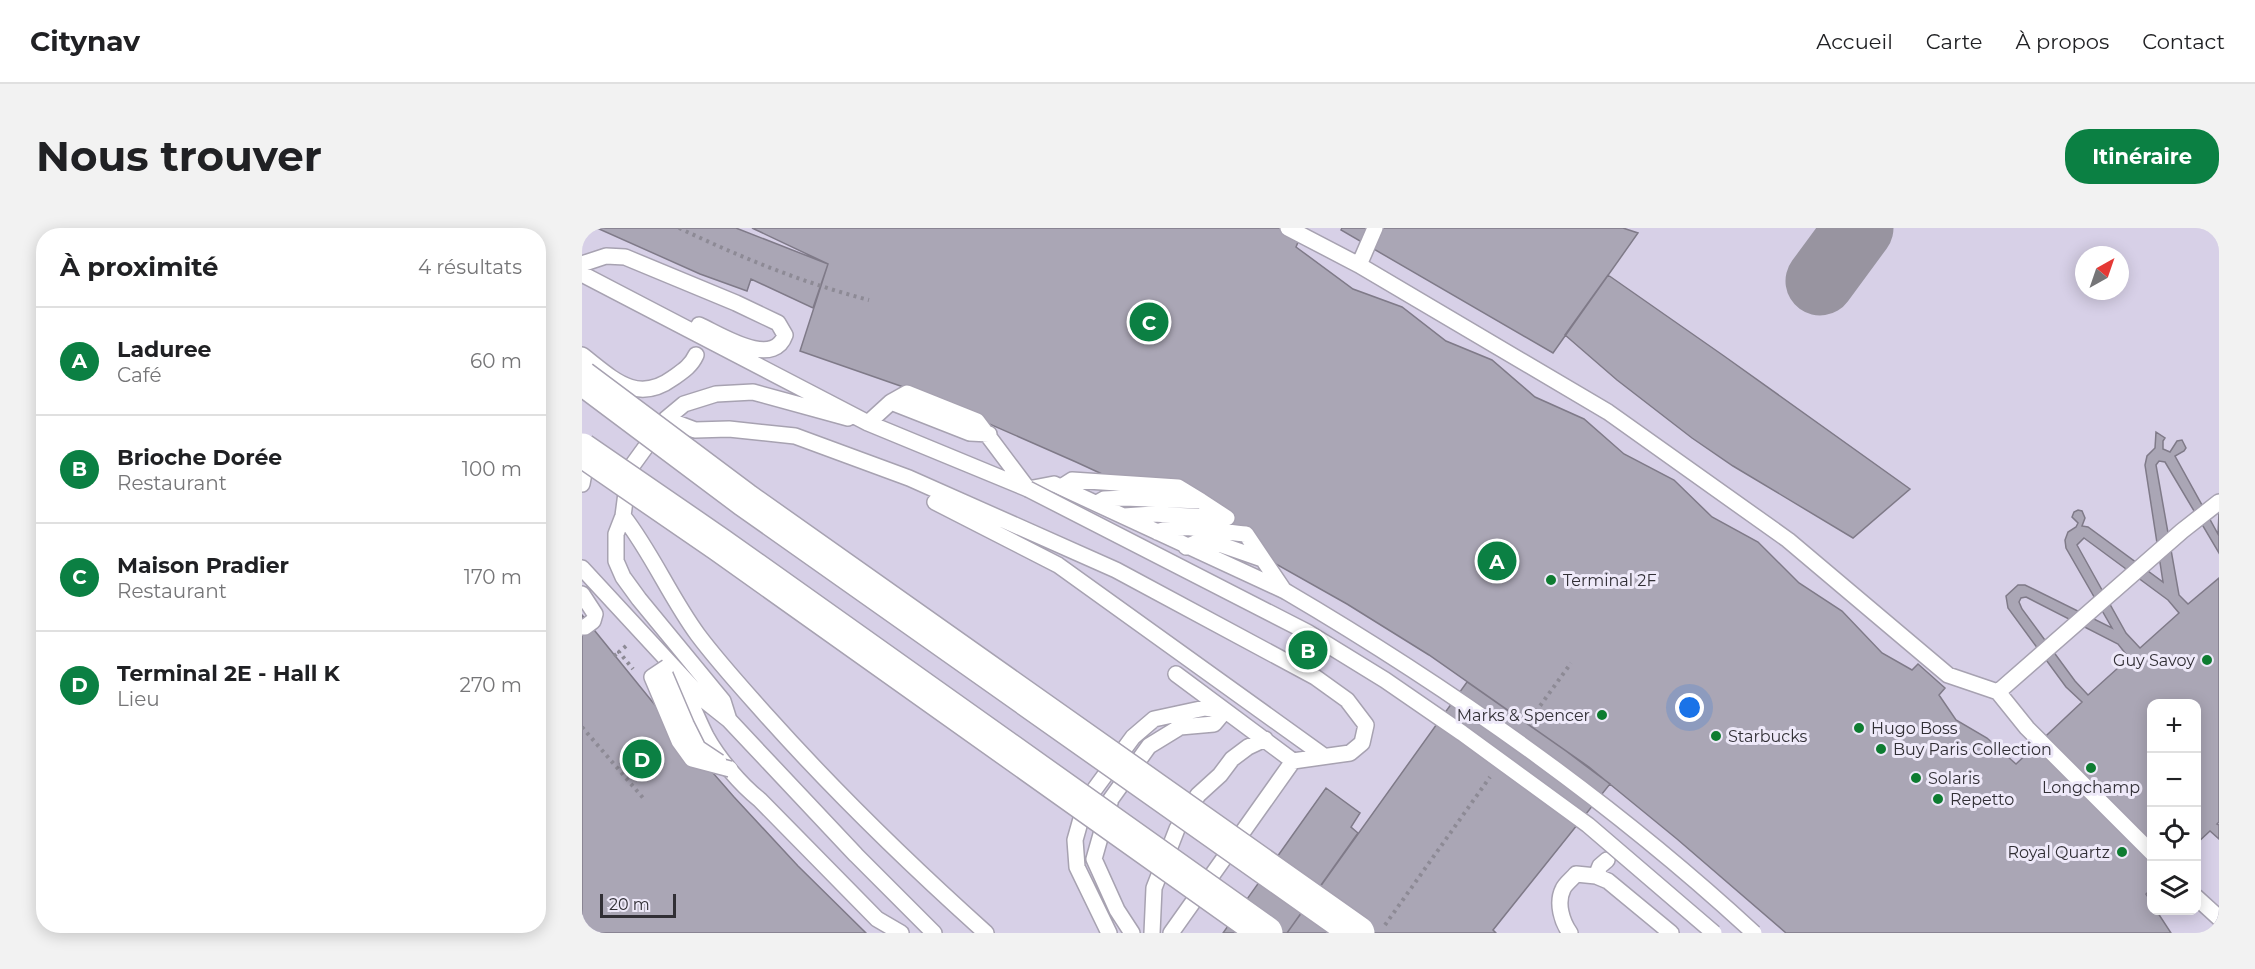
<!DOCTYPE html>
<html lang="fr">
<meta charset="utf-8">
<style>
:root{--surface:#fff;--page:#f2f2f2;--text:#202124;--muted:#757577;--line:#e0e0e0;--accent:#0b8043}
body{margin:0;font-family:Montserrat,sans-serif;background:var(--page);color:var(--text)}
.controls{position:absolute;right:18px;bottom:18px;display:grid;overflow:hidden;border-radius:12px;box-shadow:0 3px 15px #0003}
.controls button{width:54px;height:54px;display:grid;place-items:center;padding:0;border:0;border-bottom:2px solid var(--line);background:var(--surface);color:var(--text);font:30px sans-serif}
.compass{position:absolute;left:1493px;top:18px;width:54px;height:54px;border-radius:50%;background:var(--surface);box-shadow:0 3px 15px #0003;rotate:40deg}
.scale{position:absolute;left:18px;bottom:15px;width:76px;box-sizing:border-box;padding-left:6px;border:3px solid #312f35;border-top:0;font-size:16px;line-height:21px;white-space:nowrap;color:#312f35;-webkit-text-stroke:4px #eee9f9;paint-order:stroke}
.you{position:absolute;left:1108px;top:480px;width:21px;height:21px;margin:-15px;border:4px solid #fff;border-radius:50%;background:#1a73e8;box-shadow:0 0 0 9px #1a73e833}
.badge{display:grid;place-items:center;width:39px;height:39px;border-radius:50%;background:var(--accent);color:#fff;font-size:20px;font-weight:700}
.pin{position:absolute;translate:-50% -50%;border:3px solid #fff;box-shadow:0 2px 6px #0006}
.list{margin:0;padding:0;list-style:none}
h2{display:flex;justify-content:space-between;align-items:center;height:78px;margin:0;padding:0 24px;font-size:26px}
h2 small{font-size:20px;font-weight:400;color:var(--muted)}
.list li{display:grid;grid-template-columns:39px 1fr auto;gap:18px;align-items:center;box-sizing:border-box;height:108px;padding:0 24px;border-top:2px solid var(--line)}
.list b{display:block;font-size:22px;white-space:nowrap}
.list p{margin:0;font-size:20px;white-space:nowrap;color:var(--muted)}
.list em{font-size:20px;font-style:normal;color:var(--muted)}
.icon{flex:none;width:33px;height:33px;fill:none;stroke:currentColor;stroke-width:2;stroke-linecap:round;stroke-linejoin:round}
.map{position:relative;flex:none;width:1637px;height:705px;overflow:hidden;border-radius:24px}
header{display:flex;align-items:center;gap:36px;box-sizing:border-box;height:84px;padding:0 30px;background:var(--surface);border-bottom:2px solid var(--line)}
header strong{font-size:28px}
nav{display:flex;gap:33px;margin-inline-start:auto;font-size:21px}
.intro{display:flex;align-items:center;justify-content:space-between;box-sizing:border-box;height:144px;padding:0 36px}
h1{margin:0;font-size:42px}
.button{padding:15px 27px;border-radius:24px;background:var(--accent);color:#fff;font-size:21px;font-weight:700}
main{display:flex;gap:36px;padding:0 36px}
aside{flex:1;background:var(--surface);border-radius:24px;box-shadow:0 3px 15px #0003}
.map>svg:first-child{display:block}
</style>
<header>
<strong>Citynav</strong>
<nav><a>Accueil</a><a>Carte</a><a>À propos</a><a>Contact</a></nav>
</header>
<div class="intro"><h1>Nous trouver</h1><a class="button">Itinéraire</a></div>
<main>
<aside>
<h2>À proximité<small>4 résultats</small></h2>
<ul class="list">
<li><span class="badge">A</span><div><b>Laduree</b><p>Café</p></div><em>60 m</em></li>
<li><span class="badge">B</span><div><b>Brioche Dorée</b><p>Restaurant</p></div><em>100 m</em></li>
<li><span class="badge">C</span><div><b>Maison Pradier</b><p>Restaurant</p></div><em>170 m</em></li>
<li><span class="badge">D</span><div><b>Terminal 2E - Hall K</b><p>Lieu</p></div><em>270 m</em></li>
</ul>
</aside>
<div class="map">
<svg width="1637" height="705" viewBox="0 0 1637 705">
<rect width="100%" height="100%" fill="#e0dceb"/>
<path fill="#d7d0e7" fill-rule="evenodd" d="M0,0H1637V705H0ZM1502,27H1538V63H1502ZM1570,476H1614V682H1570Z"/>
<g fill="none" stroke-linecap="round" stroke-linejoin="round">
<path stroke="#9894a0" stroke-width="69" d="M1238,53L1277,0"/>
</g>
<path fill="#aaa6b5" stroke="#7f7a88" stroke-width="1.5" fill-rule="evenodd" d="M15,0H154L246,36L231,80L169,51L165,63L118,46Z
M170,0H722L714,19L771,61L820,79L864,113L910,132L953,169L1002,191L1042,226L1092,252L1130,289L1176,314L1217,355L1260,383L1300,425L1330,442L1336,436L1363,460L1357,467L1374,492L1405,510L1434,536L1500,474L1484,459L1426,380L1424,368L1436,357H1443L1530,400L1484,320L1483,312L1486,304L1494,299L1496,295L1490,289L1492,284L1496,282L1500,283L1503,290L1500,298L1506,299L1581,354L1563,237L1565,228L1573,220L1574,204L1583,210L1581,213V221L1588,224L1595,213L1600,212L1604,220L1602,223L1593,228L1636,306L1637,285V325L1583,234L1577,233L1574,237L1597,367L1606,376L1637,350V594L1635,596L1637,597V611L1628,603L1614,616V476H1570V660L1564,666L1570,675V682H1574L1589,705H1204L1095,611L1007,539L847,427L765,376L598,282L494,234L330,162L218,123L246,36ZM1502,310L1586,372L1597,385L1558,420L1544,405L1495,317ZM1444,369L1536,416L1547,430L1506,467L1493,453L1440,381L1437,374L1439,370Z
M760,0H1041L1056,5L971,125L759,2Z
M1026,47L1142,128L1328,261L1271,310L1151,238L1110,210L1035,152L983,107Z
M0,387L90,498L152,569L216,638L284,705H0Z
M885,454L980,520L1028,556L911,702L914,705H705Z
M744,560L778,585L769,599L776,605L705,705H641Z"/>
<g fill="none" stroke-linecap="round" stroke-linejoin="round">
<defs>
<path id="service" d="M706,0L777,37L1026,184L1206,312L1366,447L1416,464L1445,500L1570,625
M0,36L24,28L43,29L154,75L196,95L203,107C191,141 139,107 117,97
M777,37L793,0
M0,46L286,195L446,261L472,256L703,363
M0,127C30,150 54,177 91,150C101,143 109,138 114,127
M309,174L325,165L395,193L446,261
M84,191L113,202L147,201L213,208L327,250L534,342L733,449L765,472L784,497L780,515L768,525L711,533L594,446
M286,195L309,174L388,205L407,206
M0,243L2,245L0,256
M479,259L490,252L596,259L619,273
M353,274L476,337L742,528
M515,275L522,271L542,270L619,273L645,290
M41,288C70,325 88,369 116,407C137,435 161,461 184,487C253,564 327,636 404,705
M542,288L571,286L644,290
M575,304C598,294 639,304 664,306L701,361
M604,319L618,313L634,315L680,331
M0,340L123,473L147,492L274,627L352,705
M0,366L13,386L11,393L3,399H0
M96,454C108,470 115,490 124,508C136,530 158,556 178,572L295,691L319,705
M1416,464L1600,303L1637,274
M147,492L141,473L57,371L41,349L34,333V306L41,288L47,242L84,191L102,176L134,166L171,164L266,190
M1014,648L1018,638L1025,632
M1614,669L1637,690
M527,705L495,639L493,612L504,573L551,509L572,491L623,480L643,483L632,496L598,499L567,518L529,571L512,631L535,682L550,705
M570,705L572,660L595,601L616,567L638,547L650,531L666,519L683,511
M589,705L711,533
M988,705C980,694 974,675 981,661C983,656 990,651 994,646L1014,648L1026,653L1089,705"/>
</defs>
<use href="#service" stroke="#a7a2b1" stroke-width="18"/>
<path stroke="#8d8a95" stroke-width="4" stroke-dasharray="3 4.5" stroke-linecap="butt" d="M97,0C158,29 221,55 287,72
M44,418L37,424L51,441
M32,428L37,424
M945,496L989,435
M0,499L62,571
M803,697L908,549"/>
<use href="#service" stroke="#fff" stroke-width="15"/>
<defs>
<path id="service-bridge" d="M446,261L725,404L803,452L880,505L1006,597L1132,705
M703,363C870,461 1030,574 1172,705
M85,439L70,449L97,513L110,531L148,541
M81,442L104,496L116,520L137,534"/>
<path id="secondary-bridge" d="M0,150L163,272L776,705
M0,222L138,317L684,705"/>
</defs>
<use href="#service-bridge" stroke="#a7a2b1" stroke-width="18" stroke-linecap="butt"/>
<use href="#secondary-bridge" stroke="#a7a2b1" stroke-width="36" stroke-linecap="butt"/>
<use href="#service-bridge" stroke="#fff" stroke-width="15"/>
<use href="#secondary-bridge" stroke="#fff" stroke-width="33"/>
</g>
<g fill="#0e7c31" stroke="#eee9f9" stroke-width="2">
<circle cx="969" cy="352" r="6"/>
<circle cx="1625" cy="432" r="6"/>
<circle cx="1020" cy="487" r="6"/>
<circle cx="1277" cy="500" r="6"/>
<circle cx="1134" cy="508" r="6"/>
<circle cx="1299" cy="521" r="6"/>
<circle cx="1509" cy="540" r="6"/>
<circle cx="1334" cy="550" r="6"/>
<circle cx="1356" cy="571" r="6"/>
<circle cx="1540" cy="624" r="6"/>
</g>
<g text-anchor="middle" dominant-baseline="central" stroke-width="6" stroke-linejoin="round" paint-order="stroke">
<g font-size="16" fill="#312f35" stroke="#eee9f9" text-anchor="start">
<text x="981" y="352">Terminal 2F</text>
<text x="1613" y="432" text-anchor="end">Guy Savoy</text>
<text x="1008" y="487" text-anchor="end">Marks &amp; Spencer</text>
<text x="1289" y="500">Hugo Boss</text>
<text x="1146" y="508">Starbucks</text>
<text x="1311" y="521">Buy Paris Collection</text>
<text x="1346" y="550">Solaris</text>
<text x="1509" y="559" text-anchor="middle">Longchamp</text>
<text x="1368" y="571">Repetto</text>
<text x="1528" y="624" text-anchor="end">Royal Quartz</text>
</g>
</g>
</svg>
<div class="controls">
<button>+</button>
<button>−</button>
<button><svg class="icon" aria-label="locate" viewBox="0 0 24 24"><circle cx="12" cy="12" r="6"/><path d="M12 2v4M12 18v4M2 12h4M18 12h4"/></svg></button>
<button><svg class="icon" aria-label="layers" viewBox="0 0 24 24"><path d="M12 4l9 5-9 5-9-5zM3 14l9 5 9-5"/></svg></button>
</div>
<svg class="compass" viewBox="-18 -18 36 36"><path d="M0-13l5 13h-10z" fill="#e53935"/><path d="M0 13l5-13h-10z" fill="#757577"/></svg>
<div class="scale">20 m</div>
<div class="you"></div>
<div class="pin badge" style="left:915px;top:333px">A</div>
<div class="pin badge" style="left:726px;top:422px">B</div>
<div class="pin badge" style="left:567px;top:94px">C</div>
<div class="pin badge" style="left:60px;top:531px">D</div>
</div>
</main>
